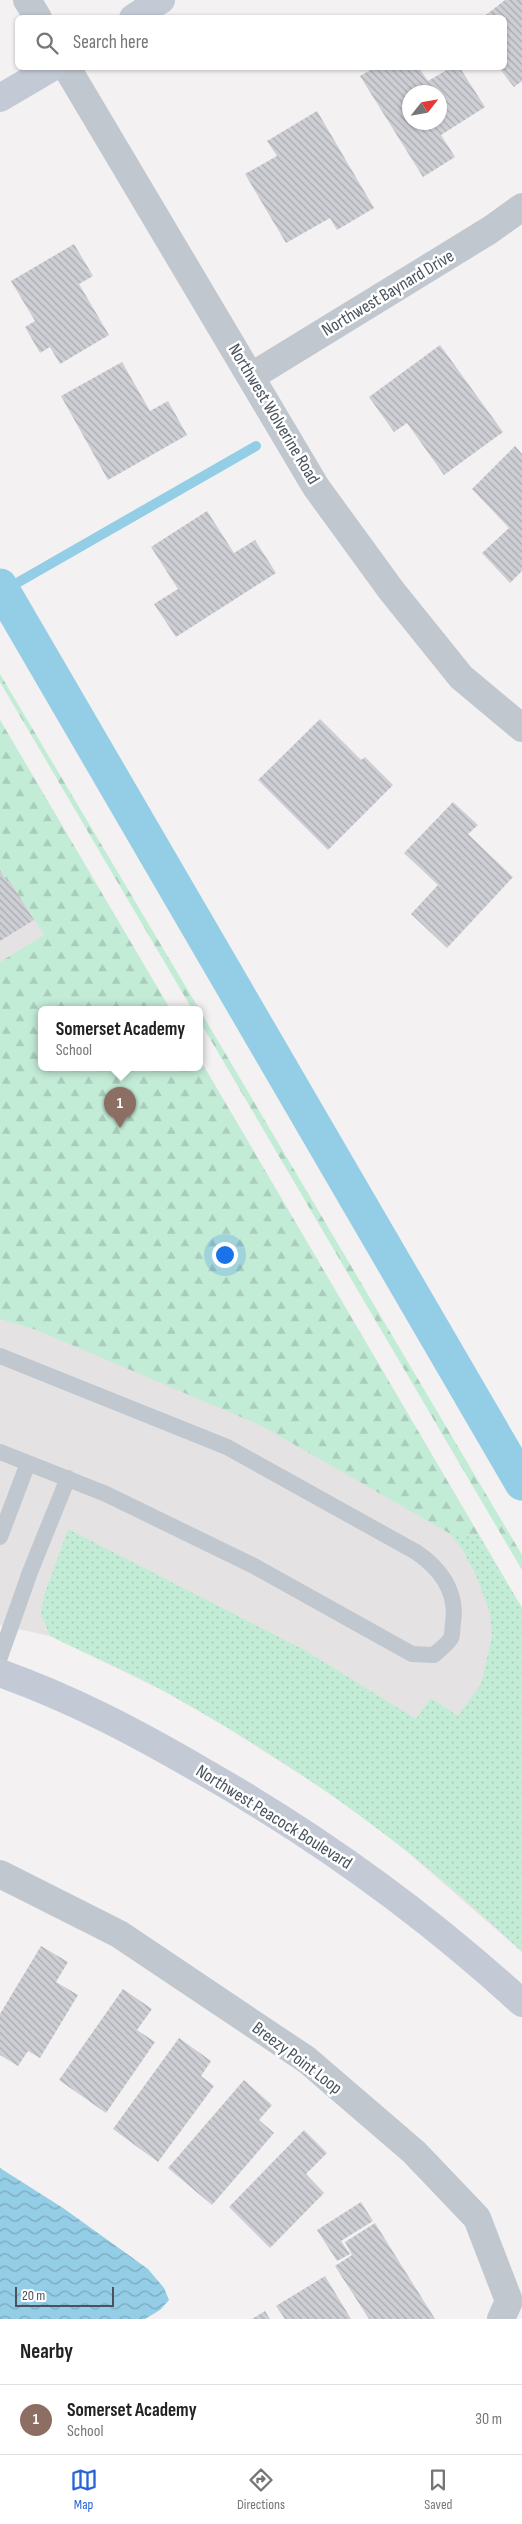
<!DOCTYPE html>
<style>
:root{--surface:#fff;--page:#f2f2f2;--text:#222;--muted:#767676;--line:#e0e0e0;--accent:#2864d6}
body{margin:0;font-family:"Sofia Sans Condensed",sans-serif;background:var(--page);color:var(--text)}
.compass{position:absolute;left:402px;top:85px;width:45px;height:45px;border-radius:50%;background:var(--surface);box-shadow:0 1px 4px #0004;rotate:59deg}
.scale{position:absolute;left:15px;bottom:12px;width:99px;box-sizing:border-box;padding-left:5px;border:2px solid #4a525d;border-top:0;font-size:14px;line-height:18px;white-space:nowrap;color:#4a525d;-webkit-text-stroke:4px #fff;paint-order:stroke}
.you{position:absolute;left:224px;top:1254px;width:18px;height:18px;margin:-12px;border:4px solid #fff;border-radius:50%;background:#1a73e8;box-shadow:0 0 0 8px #1a73e833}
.badge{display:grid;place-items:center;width:32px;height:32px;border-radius:50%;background:var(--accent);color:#fff;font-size:16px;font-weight:700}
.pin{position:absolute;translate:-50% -41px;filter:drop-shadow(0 1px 2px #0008)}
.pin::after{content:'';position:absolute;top:26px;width:18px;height:15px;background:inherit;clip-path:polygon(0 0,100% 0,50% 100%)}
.popup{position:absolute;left:38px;top:1006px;width:165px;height:65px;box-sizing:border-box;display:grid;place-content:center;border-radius:8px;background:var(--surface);filter:drop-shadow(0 1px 4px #0005);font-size:16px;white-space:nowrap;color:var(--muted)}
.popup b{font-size:19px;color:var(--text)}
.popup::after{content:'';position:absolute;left:50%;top:100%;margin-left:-10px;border:10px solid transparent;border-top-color:var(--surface)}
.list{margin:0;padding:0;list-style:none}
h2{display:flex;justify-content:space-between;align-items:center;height:65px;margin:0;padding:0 20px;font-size:21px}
h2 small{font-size:16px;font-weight:400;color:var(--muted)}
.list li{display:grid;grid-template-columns:32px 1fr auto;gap:15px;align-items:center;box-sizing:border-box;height:70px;padding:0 20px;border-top:1px solid var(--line)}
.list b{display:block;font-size:19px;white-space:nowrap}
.list p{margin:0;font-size:16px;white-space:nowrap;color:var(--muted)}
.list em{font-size:16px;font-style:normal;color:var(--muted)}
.icon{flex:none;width:28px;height:28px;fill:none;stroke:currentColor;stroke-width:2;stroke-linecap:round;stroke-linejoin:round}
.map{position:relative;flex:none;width:522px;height:2319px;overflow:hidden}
.search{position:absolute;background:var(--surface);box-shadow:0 1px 4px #0004;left:15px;right:15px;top:15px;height:55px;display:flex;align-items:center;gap:12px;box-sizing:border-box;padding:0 18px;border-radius:8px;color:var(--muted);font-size:19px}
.sheet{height:135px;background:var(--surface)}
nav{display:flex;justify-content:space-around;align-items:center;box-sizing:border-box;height:70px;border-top:1px solid var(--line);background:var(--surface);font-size:14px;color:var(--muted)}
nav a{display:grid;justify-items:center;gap:2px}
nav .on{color:var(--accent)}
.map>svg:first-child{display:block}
</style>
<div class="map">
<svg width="522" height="2319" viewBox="0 0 522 2319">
<defs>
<pattern id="grass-dots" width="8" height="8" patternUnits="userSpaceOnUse" patternTransform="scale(1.25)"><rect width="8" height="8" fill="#c3ecd7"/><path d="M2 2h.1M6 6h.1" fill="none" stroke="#a9ccbb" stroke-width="1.8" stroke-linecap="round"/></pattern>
<pattern id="forest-firs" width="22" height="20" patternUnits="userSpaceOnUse" patternTransform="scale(1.25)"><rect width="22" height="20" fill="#c3ecd7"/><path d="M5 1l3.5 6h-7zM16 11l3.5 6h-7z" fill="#a9ccbb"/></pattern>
<pattern id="water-waves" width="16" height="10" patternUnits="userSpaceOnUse" patternTransform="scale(1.25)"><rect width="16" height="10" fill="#94cde6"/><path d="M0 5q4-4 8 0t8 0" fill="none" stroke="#7ba9be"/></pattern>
<pattern id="building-back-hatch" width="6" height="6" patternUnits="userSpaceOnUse" patternTransform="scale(1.25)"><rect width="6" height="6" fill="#cecfd5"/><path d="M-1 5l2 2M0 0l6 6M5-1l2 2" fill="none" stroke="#a9abb0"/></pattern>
</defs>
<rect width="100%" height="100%" fill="#f3f1f1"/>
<path fill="#e4e2e2" d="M0,720L170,1009H41V1067H199V1058L522,1608V1952L404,1849L337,1798L226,1727L168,1693L50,1636L0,1625Z"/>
<path fill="url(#grass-dots)" d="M68,1529L306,1651L416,1719L431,1698L458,1716L481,1684L492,1637L490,1613L476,1575L462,1549L449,1533L479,1535L522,1608V1952C417,1850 297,1765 169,1694C131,1672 89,1655 50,1636L41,1614L44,1596Z"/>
<path fill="url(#forest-firs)" d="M0,674L199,1009H192L0,682Z
M0,720L170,1009H41V1067H199V1058L479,1535L449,1533L262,1426L37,1330L0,1319V962L44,935L10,881L7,882L0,870Z
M199,1009L522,1555V1570L199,1020Z"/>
<path fill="url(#water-waves)" d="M0,2168L63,2208L148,2269L164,2288L169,2300L160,2310L145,2319H0Z"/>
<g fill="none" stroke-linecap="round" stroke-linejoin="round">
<path stroke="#94cde6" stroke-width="10" d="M3,591L256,446"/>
<path stroke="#94cde6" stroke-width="35" d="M0,586L522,1483"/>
</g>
<path fill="url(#building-back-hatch)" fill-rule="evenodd" d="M505,0H522V81L514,87L499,68H504V18H482Z
M374,68H419L428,81L450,68H460L485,107L441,135L455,157L423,177L360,76ZM410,92H440V122H410Z
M317,111L374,208L337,230L330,218L286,243L245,174L277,156L267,141Z
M74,244L93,276L79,284L109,335L60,364L50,347L40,353L25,327L35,321L11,281Z
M440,345L503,432L444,475L407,423L394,432L369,397Z
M122,362L150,411L168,401L187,435L108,480L61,396Z
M515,446L522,454V571L510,583L482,553L509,528L472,489Z
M207,511L234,553L255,540L276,573L176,637L154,604L178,589L151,547Z
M320,719L361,760L365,757L393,785L328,850L258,780Z
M453,802L478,825L468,834L513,877L447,948L411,914L438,885L404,853Z
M0,870L7,882L9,880L34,920L0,941Z
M41,1946L68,1962L56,1982L78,1995L40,2058L28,2051L18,2066L0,2055V2014Z
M123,1989L152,2009L137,2030L155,2042L106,2113L59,2080Z
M179,2038L211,2061L201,2076L214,2086L158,2162L113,2129Z
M244,2080L272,2105L259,2120L274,2133L212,2205L168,2168Z
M304,2130L327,2153L306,2174L324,2193L270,2248L229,2207Z
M361,2202L373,2221L341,2241L350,2254L337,2261L317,2230Z
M375,2223L435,2319H369L335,2266L352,2255L345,2242Z
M325,2276L351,2319H285L276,2306Z
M265,2311L270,2319H252Z"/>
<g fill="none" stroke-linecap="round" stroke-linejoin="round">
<path stroke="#c0c7ce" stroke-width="16" d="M0,1356L227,1447L416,1552C440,1568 458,1592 453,1623C452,1627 453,1634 451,1638C448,1644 439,1650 434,1655L412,1654L254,1566L106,1494L0,1452
M0,1537L28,1463
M0,1657L30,1572L68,1478"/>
<path stroke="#c0c7ce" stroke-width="28" d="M27,0L38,18
M67,68L316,487L391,590L461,677L522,728
M252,376L490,230L522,207
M0,1874L119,1934L307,2060L414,2152L477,2218L509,2301L501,2319"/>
<path stroke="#c3cad6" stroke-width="28" d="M133,18L161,0
M0,98L51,68
M0,1673C73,1699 137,1733 204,1772C318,1837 425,1914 522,2003"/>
</g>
<g text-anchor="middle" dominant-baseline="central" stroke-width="5" stroke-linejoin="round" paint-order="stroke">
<g font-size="18" fill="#4a525d" stroke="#fff">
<text transform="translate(388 293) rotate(-31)">Northwest Baynard Drive</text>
<text transform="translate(274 414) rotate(59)">Northwest Wolverine Road</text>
<text transform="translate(274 1817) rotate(32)">Northwest Peacock Boulevard</text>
<text transform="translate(297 2058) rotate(37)">Breezy Point Loop</text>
</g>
</g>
</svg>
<svg class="compass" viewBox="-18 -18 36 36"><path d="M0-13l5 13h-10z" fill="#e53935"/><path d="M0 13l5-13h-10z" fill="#767676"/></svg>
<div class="scale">20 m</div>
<div class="you"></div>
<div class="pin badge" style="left:120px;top:1128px;background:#8d6e63">1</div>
<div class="popup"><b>Somerset Academy</b>School</div>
<div class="search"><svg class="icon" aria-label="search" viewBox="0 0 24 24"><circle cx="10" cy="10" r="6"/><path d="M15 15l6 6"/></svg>Search here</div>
</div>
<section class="sheet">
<h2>Nearby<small></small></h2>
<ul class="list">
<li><span class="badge" style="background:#8d6e63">1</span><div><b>Somerset Academy</b><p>School</p></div><em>30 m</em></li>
</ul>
</section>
<nav>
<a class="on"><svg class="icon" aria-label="map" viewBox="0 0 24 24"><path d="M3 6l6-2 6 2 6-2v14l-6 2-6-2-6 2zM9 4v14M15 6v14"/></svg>Map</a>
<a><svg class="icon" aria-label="directions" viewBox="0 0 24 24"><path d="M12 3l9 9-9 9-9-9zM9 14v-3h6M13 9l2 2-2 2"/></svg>Directions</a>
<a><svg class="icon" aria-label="saved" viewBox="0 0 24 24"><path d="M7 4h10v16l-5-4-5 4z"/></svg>Saved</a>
</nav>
